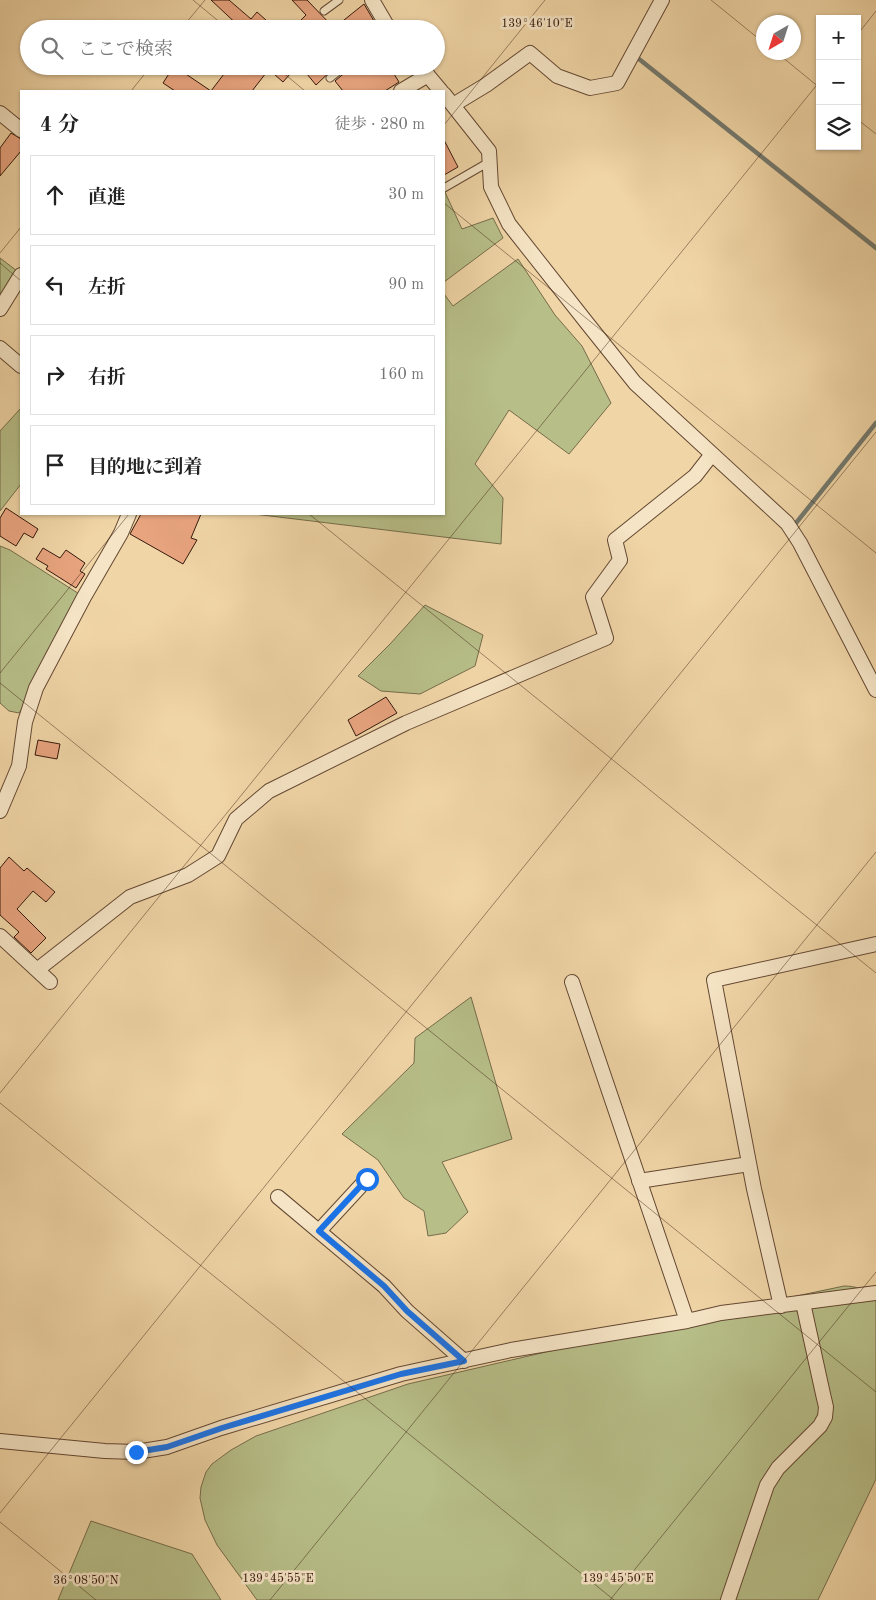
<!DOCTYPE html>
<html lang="ja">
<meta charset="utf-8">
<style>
:root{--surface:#fff;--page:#f6f6f6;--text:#222;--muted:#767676;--line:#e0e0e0}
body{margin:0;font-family:"Old Standard TT","Noto Serif JP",serif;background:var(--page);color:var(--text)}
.controls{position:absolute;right:15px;top:15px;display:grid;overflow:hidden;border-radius:0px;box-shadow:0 1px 4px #0004}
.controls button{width:45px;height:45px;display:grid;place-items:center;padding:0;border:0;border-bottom:1px solid var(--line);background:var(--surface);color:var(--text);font:25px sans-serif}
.compass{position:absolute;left:756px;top:15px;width:45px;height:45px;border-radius:50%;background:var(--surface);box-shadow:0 1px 4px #0004;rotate:219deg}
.stop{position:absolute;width:15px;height:15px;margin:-11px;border:4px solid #1a73e8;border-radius:50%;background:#fff}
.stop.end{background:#1a73e8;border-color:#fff;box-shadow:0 1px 5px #0008}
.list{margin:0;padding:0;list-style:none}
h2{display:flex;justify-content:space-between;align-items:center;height:65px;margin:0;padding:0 20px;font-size:21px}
h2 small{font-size:16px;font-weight:400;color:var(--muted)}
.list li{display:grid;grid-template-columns:32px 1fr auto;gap:15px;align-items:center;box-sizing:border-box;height:80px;margin:0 10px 10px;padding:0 10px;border:1px solid var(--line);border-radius:0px}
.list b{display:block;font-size:19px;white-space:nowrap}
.list em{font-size:16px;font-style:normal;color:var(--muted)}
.icon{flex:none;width:28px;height:28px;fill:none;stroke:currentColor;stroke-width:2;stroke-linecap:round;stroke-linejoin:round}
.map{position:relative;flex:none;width:876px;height:1600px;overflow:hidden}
.search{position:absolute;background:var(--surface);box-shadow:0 1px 4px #0004;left:20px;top:20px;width:425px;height:55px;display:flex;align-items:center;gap:12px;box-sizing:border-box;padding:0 18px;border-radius:28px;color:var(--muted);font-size:19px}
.panel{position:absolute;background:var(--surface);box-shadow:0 1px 4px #0004;left:20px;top:90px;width:425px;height:425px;border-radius:0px}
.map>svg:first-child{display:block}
</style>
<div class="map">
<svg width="876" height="1600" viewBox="0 0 876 1600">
<rect width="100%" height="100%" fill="#f0d5a6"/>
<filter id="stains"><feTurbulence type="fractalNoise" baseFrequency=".004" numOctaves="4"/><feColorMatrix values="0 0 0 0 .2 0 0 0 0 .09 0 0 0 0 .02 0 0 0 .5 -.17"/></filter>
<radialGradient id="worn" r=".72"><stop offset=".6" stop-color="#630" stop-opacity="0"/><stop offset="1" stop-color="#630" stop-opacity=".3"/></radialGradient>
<path fill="#b7be88" stroke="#766c4a" d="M444,190L462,229L493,218L503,238L444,282Z
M0,258L21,274L0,309Z
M518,259L555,315L582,346L611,403L569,454L509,410L475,464L503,498L501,544L254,514H444V294L453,306Z
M21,408V484L0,511V431Z
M0,546L10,550L84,597L36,688L19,713L9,711L0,703Z
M425,605L483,635L475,666L420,694L381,691L358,676L391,643Z
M471,997L512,1139L442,1162L468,1212L446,1233L428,1236L424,1211L404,1198L378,1160L342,1134L414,1063L415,1038Z
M844,1286C856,1286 866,1290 876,1296V1479L818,1600H257L217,1545L205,1520L200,1498L201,1487L206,1472L212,1464L231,1450L256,1436L408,1384L688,1319Z
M91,1521L192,1554L221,1600H58Z"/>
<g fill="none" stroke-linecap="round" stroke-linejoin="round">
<path stroke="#73786d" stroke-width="4.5" d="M639,59L876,248
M796,523L876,423"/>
</g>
<path fill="#e8a47f" stroke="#36190c" d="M211,0H229L251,19L257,12L276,29H242Z
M292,0H307L334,28L364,4L374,21L364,29H304L298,23L306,15Z
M174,66L211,91L230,66H258L266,73L252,91H175L163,83Z
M265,66H297L283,82Z
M317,66H336L316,85L307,74Z
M350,66H389L399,82L385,91H343L335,81L348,70Z
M11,133L21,139V151L0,176V148Z
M444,140L458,167L444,175Z
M6,508L38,529L33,538L24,533L16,546L0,536V518Z
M141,514H201L191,538L197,540L183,564L130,534Z
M43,548L60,558L66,550L85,563L80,571L85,574L76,588L46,569L48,566L36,559Z
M386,697L397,713L356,736L348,720Z
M38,740L60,744L57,759L35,755Z
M9,857L24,871L27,868L55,892L46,902L33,891L17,909L46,938L31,953L14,937L19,932L0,915V868Z"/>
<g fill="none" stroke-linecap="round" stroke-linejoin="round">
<defs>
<path id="service" d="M324,11L339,0
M330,78L345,66
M444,188L489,162"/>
<path id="minor" d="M372,0L389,29
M420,66L441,91
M401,91L428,75
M444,94L489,151L491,187L509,224L587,323L635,383L787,523L800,543L876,690
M453,105L486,85L530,53L557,76L590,88L617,83L662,0
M0,113L21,130
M0,309L21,275
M0,348L21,366
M0,811L19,766L25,722L36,688L84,597L121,533L129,514
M0,936L50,982
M37,970L130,897L188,875L218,856L236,819L269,791L406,723L606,638L593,597L620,560L615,540L695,476L709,458L714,456
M572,982L687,1321
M639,1181L749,1164
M278,1197L384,1286L407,1311L464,1361
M319,1231L367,1179
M781,1306L754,1189L714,980L876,944
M0,1441L105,1451L136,1452L167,1447L221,1428L401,1374L511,1350L687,1321L721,1313L876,1293
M728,1600L767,1485L778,1468L820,1426L825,1417L826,1407L823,1394L803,1303"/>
</defs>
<use href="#service" stroke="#644832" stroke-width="9"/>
<use href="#minor" stroke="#644832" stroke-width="16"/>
<use href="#service" stroke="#f5e4c5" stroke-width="7"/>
<use href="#minor" stroke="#f5e4c5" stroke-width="14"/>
</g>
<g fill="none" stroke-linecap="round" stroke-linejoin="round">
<path stroke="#1a73e8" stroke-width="6" d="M136,1452L167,1447L222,1428L401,1374L464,1361L407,1311L384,1286L319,1231L367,1179"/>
</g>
<path fill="none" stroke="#36190c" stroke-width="1" stroke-opacity="0.45" d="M193,0L228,29M711,0L764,43M181,29L205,0M857,35L876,11M776,52L820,88M275,66L305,91M131,91L151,66M857,119L876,134M444,125L545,0M444,203L876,553M0,253L21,227M0,263L21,281M309,514L876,973M0,673L129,514M0,683L876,1392M0,1093L820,81M0,1103L614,1600M0,1513L876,432M0,1522L96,1600M270,1600L876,852M610,1600L876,1272"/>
<g font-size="12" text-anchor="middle" fill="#36190c" stroke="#f5e4c5" stroke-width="5" stroke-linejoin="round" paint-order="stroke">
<text x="537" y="27">139°46'10"E</text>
<text x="278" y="1582">139°45'55"E</text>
<text x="618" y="1582">139°45'50"E</text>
<text x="86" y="1584">36°08'50"N</text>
</g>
<rect width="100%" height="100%" filter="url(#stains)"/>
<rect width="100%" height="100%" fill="url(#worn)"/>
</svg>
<div class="controls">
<button>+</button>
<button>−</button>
<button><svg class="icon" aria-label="layers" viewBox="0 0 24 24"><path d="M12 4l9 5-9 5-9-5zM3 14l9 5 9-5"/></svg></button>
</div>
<svg class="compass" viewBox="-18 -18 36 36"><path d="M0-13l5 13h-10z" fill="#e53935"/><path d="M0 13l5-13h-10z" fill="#767676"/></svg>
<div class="stop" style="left:367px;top:1179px"></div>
<div class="stop end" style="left:136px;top:1452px"></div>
<div class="search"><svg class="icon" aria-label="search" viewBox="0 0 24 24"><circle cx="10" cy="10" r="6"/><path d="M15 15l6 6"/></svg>ここで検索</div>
<section class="panel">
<h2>4 分<small>徒歩 · 280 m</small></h2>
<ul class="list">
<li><svg class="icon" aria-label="ahead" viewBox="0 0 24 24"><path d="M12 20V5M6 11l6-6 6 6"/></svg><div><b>直進</b></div><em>30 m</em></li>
<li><svg class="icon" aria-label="left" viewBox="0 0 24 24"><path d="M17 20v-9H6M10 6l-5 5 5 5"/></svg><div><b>左折</b></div><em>90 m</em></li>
<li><svg class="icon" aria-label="right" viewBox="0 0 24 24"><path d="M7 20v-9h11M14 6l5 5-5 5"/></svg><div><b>右折</b></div><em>160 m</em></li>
<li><svg class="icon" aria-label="arrive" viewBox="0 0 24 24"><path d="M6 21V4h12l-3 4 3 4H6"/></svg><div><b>目的地に到着</b></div></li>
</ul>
</section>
</div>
